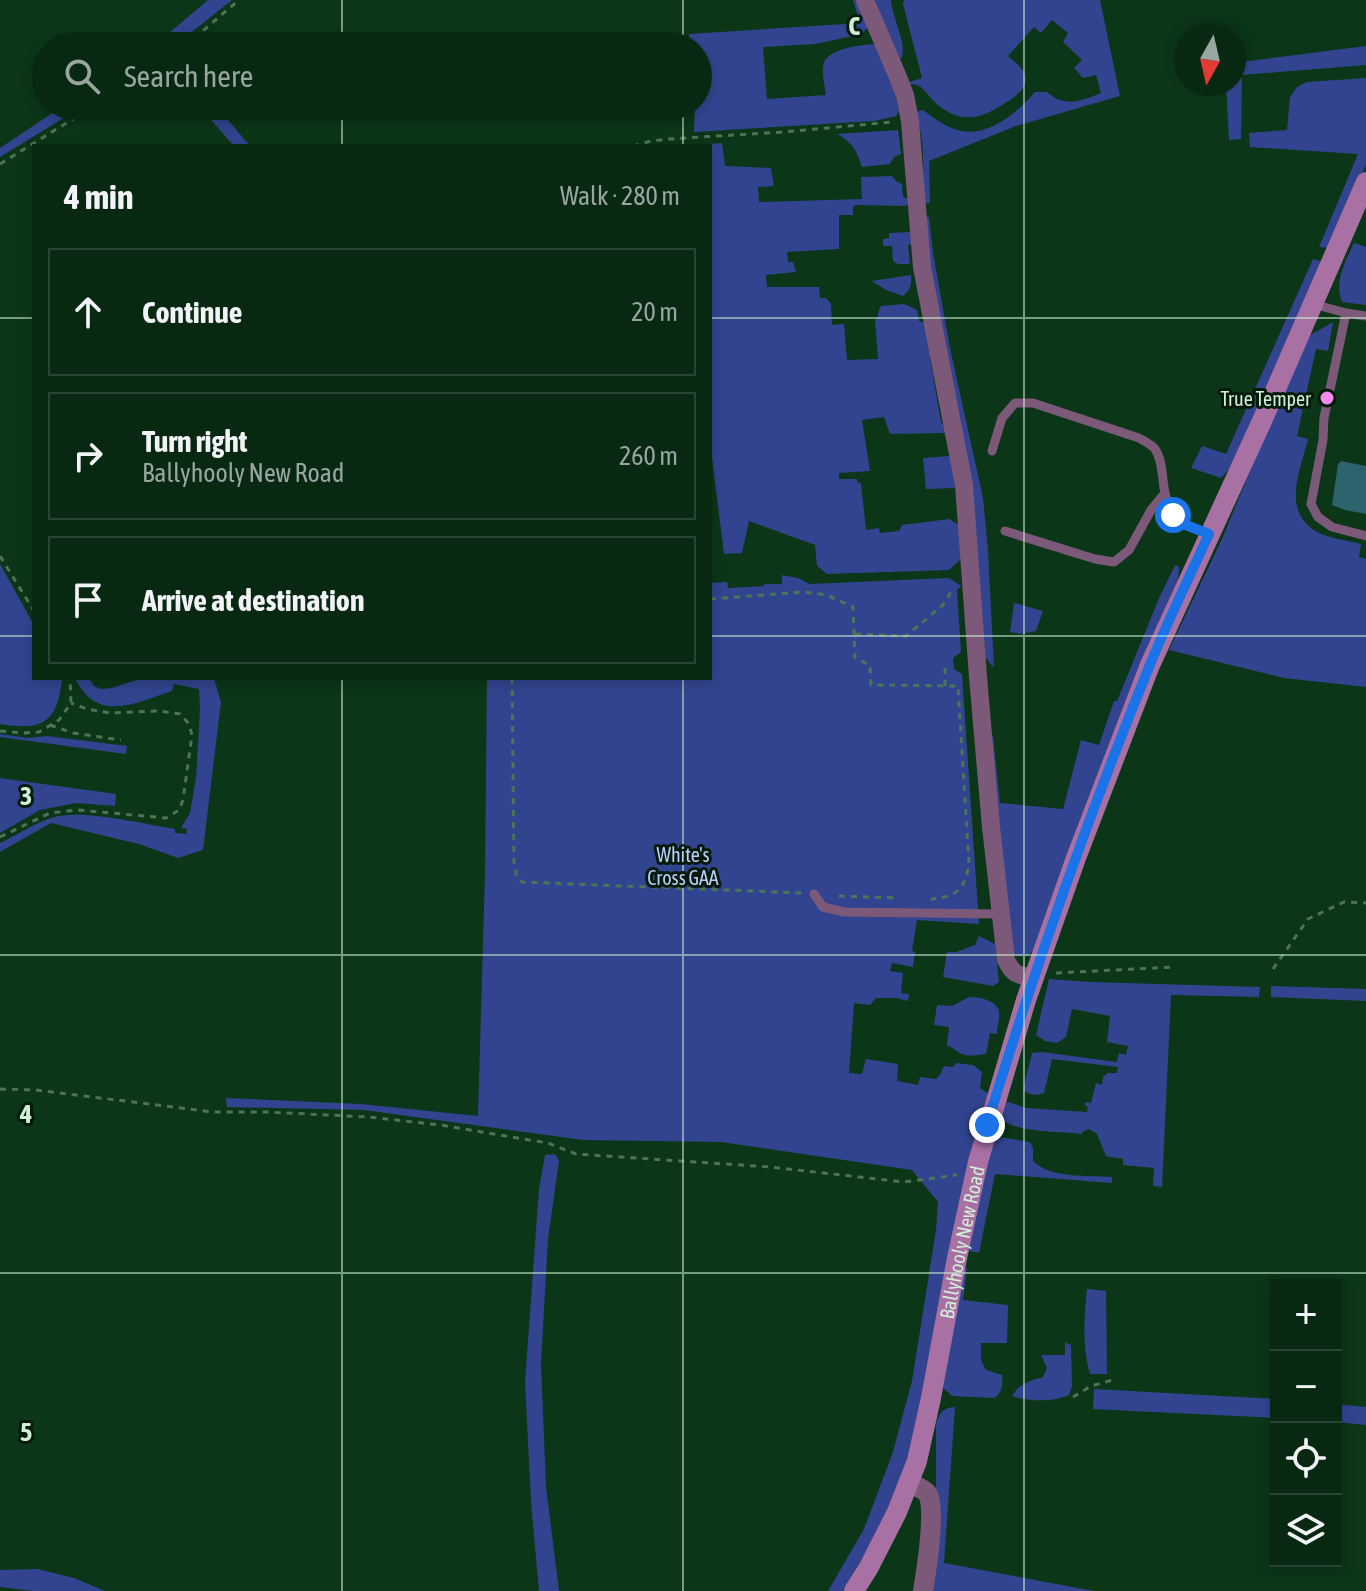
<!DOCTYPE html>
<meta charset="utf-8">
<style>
:root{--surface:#082812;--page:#163420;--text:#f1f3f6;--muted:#98a69f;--line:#294432}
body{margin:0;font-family:"Asap Condensed",sans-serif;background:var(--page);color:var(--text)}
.controls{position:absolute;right:24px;bottom:24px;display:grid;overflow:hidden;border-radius:0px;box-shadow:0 4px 12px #0003}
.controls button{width:72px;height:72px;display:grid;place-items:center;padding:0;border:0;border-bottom:2px solid var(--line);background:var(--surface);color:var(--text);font:40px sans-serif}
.compass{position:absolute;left:1174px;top:24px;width:72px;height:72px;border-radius:50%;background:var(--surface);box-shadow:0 4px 12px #0003;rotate:188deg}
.stop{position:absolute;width:24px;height:24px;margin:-18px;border:6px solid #1a73e8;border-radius:50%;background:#fff}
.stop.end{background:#1a73e8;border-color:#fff;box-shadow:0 2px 8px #0008}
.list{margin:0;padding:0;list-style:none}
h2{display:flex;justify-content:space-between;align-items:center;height:104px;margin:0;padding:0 32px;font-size:34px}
h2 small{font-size:26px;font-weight:400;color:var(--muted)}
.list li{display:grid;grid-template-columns:52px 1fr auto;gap:24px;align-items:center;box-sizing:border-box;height:128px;margin:0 16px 16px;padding:0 16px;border:2px solid var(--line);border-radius:0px}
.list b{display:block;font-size:30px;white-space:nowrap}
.list p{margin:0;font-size:26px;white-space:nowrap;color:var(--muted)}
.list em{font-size:26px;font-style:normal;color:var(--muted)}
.icon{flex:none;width:44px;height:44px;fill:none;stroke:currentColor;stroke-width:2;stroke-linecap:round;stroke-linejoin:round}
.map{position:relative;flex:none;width:1366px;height:1591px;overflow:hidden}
.search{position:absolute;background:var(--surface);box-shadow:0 4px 12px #0003;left:32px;top:32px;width:680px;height:88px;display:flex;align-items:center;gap:20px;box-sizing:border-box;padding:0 28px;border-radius:44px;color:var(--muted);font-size:30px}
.panel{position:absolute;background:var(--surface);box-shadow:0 4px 12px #0003;left:32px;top:144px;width:680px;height:536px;border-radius:0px}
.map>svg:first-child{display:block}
</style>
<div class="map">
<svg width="1366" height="1591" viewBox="0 0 1366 1591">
<rect width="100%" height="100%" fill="#0b3618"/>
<path fill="#32448f" d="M208,0H232L174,46H158L157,43Z
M853,0H860L868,27L862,34L816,44L763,47L767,99L826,95C825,86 821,72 824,63C829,48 862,45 875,44L892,78L899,111L896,116L874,121L694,132L695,106H698V46H690L689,34L860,23Z
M875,0H891C892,18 908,45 901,59L894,53Z
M904,0H1100L1120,96L1016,126L929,161L930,203H923C923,173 926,141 915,112L923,110C934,118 944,126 957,130C987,139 1017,113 1035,92H1047C1065,108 1081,101 1101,93L1096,75L1083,78L1074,68L1082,60L1063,42L1068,33L1052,20L1041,33L1034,27L1008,56C1016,64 1031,72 1024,86C1019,96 1005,103 995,109C970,124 948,118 929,96C923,89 921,84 910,84L909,82L922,78L903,4Z
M1366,46V65L1242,75L1241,139L1229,140L1226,84H1234V63Z
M1366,78V164L1330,248L1319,247L1358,154L1250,147L1249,133L1287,130L1290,97L1297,87L1307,82Z
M63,106H83L0,157V148Z
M199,106H216L250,146H234Z
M898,130L901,154L894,157L890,164L862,167C857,151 852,142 837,134Z
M722,143L725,166L771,168L774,186L758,187L759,202L862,199L861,177L892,176L896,181L902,184L903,197L908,199L909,203L906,206L856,205L853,207V215H839V249L787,252L788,262H793L796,272L766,275L767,287H819L820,298H826L831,304L832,325L844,324L847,360L878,359L875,319L878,318V313L881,306L904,304L917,310L919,321L925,323L934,356L930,357L940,417L942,424H946L947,433L890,434L884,417L862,420L870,471L839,473V479H857L858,483H861L866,530L879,528L880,533L899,531L902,525L949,519L959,525L961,559L949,570L827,574L817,566L815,545L749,521L742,553L724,554L710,441V146H684Z
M923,217H929L933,253L950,348L983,498L988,550L994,668L985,657L973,499L932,295Z
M911,232L912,244L908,245L910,264H898L893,261L892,246H883V239L889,238V233Z
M1354,243L1366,247V305L1342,302C1334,280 1345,263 1354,243Z
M1313,259L1323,262L1234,463L1221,478L1191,468L1202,446L1226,454Z
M911,275C912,285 910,290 903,296L886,290L872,281Z
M1333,322L1328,351L1316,349L1297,436L1308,439C1300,471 1281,511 1317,532C1330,539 1347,540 1361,544L1359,557L1366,559V687L1284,678L1169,650L1222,539L1300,350L1307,337Z
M949,456L952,457L955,488L926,489L923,458Z
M0,564L34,625V678H61L62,680C57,723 42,731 0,724Z
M1175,565L1179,567L1178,581L1033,951L1027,956H1016L1011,950L990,737L993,736L1000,803L1063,809L1081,740L1099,745L1114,701H1117L1160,596Z
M782,575L798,578L810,584L949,578L961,586L957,590L961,652L953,658L954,669L962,674L979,924L917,920L912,951L915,952L913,967L892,963L890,971L903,973L901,993L909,994L908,1001L896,998H876L870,1005L854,1003L849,1073L862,1074L866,1059L898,1064L897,1081L918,1085L920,1077L936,1079L940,1075L944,1066L953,1067L956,1063L973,1065L982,1072L980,1088L989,1094L911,1450L881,1526L843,1591H828L864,1529L893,1452L912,1381L936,1230L938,1202L912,1170L721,1142L583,1140L364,1110L227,1107L226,1098L361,1104L478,1116L485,873L487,678H710V583L727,582L728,588L764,586V584H782Z
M1014,603L1043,611L1036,631L1020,634L1010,632Z
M75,678H89L94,686L101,689L112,688L143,678H214L221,702L203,850L178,858L139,844L51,823L0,852V843C17,835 33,824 51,818C80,808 143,824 175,829V833L186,834L187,829L181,828L190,813L196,778L200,710L199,689L174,684L172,691C135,703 97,724 75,678Z
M0,734L28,738L47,736L127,746L126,754L0,737Z
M0,778L116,794L115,806L76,803L40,810L0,833Z
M979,936L995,944L999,982L993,986L943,977L947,952H956L975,945Z
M1049,979L1090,982L1260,987L1259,997L1171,995L1162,1187L1153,1186L1154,1168L1123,1165V1159L1106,1156L1097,1134L1089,1129L1082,1132V1134C1061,1131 1012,1133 999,1117L1003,1105L1008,1102L1026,1108L1087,1112L1088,1107L1085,1105V1102L1091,1103L1096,1083L1102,1085L1103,1077L1108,1073H1117L1118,1067L1052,1059L1044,1093C1035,1096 1030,1095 1023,1090L1032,1053L1042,1052L1117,1062L1119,1053L1126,1055L1128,1046L1107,1042L1110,1016L1072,1009L1066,1037L1057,1043L1045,1041L1036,1035Z
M1271,986L1366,989V1001L1271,997Z
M969,997C979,997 997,1000 999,1012C1000,1018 997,1027 997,1034L990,1033L986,1054C978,1055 970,1057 962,1054C956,1052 954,1047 947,1046L949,1027L934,1025L937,1005L952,1006Z
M994,1136L1030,1142L1033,1148V1161C1051,1179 1088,1175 1112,1177V1183L995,1174L979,1253L969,1251L984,1172Z
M555,1154L559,1161L548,1239L541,1364L546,1487L559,1591H539L531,1502L525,1382L539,1189L545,1155Z
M962,1268H967L963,1300L1008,1305L1007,1343H981V1360L986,1370L1002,1375C1003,1385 1002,1392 995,1398L952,1396L943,1388Z
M1087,1289L1106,1291L1107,1374H1090C1082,1345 1084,1318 1087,1289Z
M1065,1342L1071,1345L1072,1386L1069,1395C1053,1402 1029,1402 1012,1396C1020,1383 1029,1381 1043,1377L1047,1368L1041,1355H1065Z
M1094,1389L1276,1399V1418L1093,1409Z
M1336,1404L1366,1407V1425L1336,1422Z
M955,1407L944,1563L1094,1591H930L936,1551V1424C940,1412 942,1408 955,1407Z
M38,1569L74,1578L105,1591H34L0,1587V1570Z"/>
<path fill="#2c636c" d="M1341,461L1366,466V514L1345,510L1332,505L1338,464Z"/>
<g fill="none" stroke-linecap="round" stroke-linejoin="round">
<path stroke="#4e7458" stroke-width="3" stroke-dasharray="6 6" stroke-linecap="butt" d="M185,46L239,0
M633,146L651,141L669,139L783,132L892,122
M0,164L94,106
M0,556L34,611
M710,599L803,592L827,595L853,607L855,658L870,665L871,685L958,686L969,864C965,890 956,897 931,899
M855,634L906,636L943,605L953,589
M512,678L514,865L517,877L522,882L803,893
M945,686V662
M50,725L73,733L121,740
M0,731L22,733L39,732L59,720L71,703L70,678
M0,837L50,813L78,810L166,818L179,810L183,800L192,735L189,724L180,714L159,711L110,713L87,709L71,703
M839,896L899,898
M1273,969L1308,919L1344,902L1366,903
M1056,973L1174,967
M0,1089L36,1090L213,1112H267L369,1117L440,1125L548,1143L576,1154L770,1167L904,1182L957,1175
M1073,1397L1091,1386L1116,1379"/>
<path stroke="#7d5979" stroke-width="9" d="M1313,304L1346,313L1366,316
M1346,313L1324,418L1323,440L1311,504L1318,517L1332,527L1366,536
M992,451L1002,418L1015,403H1033L1139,438C1144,441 1152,445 1155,449C1161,458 1162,470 1163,480C1166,512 1178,525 1209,534
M1005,531L1095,559L1114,562L1129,550L1151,510L1164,494
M814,894L823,907L844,912L1000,914"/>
<path stroke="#7d5979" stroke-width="18" d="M865,0L898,77L905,95L910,121L922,267L964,485L978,677L991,827L1006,960C1013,975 1018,975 1033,978"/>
<path stroke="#7d5979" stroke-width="20" d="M909,1483C915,1486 923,1488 927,1493C937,1505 926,1573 923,1591"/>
<path stroke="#a970a4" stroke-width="20" id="s1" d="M854,1591L869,1567L897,1512L917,1461L931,1398L957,1258L978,1162L1026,1000L1076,858L1150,665L1262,421L1366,182"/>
</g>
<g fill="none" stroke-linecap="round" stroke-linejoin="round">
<path stroke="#1a73e8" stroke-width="10" d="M987,1125C1034,970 1088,817 1149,667C1167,622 1189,578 1209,534L1186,525L1173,515"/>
</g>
<path fill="none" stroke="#d2eed6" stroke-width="2" stroke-opacity="0.55" d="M342,0V46M683,0V46M1024,0V1591M342,106V146M683,106V146M0,318H34M710,318H1366M0,636H34M710,636H1366M342,678V1591M683,678V1591M0,955H1366M0,1273H1366"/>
<circle fill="#f689ed" stroke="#041a0a" stroke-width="3" cx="1327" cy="398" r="8"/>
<g text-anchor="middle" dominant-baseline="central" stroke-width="6" stroke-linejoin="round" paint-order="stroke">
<g font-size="20" fill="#d2eed6" stroke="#041a0a" text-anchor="end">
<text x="1311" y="398">True Temper</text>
</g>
<g font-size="20" fill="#bccdfe" stroke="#041a0a">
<text x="683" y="854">White's<tspan x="683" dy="23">Cross GAA</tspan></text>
</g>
<g font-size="20" fill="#d2eed6" stroke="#041a0a">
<text stroke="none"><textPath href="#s1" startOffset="368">Ballyhooly New Road</textPath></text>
</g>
</g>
<g font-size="26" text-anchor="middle" font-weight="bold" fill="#d2eed6" stroke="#041a0a" stroke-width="6" stroke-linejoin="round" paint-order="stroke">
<text x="854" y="35">C</text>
<text x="26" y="805">3</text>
<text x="26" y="1123">4</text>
<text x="26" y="1441">5</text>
</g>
</svg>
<div class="controls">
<button>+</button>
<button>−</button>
<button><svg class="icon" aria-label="locate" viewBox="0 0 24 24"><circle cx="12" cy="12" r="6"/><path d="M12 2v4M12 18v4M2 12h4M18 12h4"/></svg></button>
<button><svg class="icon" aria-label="layers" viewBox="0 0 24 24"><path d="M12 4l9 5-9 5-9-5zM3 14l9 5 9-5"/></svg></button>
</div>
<svg class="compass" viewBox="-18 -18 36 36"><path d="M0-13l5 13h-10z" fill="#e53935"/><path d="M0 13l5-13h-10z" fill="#98a69f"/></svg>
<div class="stop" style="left:1173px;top:515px"></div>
<div class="stop end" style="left:987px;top:1125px"></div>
<div class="search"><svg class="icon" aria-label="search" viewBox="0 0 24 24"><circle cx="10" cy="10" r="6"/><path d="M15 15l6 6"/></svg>Search here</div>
<section class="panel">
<h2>4 min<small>Walk · 280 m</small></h2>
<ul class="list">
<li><svg class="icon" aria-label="ahead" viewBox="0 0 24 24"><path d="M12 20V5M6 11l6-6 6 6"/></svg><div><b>Continue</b></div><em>20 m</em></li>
<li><svg class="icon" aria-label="right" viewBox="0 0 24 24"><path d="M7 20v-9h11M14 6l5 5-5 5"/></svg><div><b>Turn right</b><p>Ballyhooly New Road</p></div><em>260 m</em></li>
<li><svg class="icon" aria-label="arrive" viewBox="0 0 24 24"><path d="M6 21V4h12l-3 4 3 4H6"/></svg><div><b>Arrive at destination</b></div></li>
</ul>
</section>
</div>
